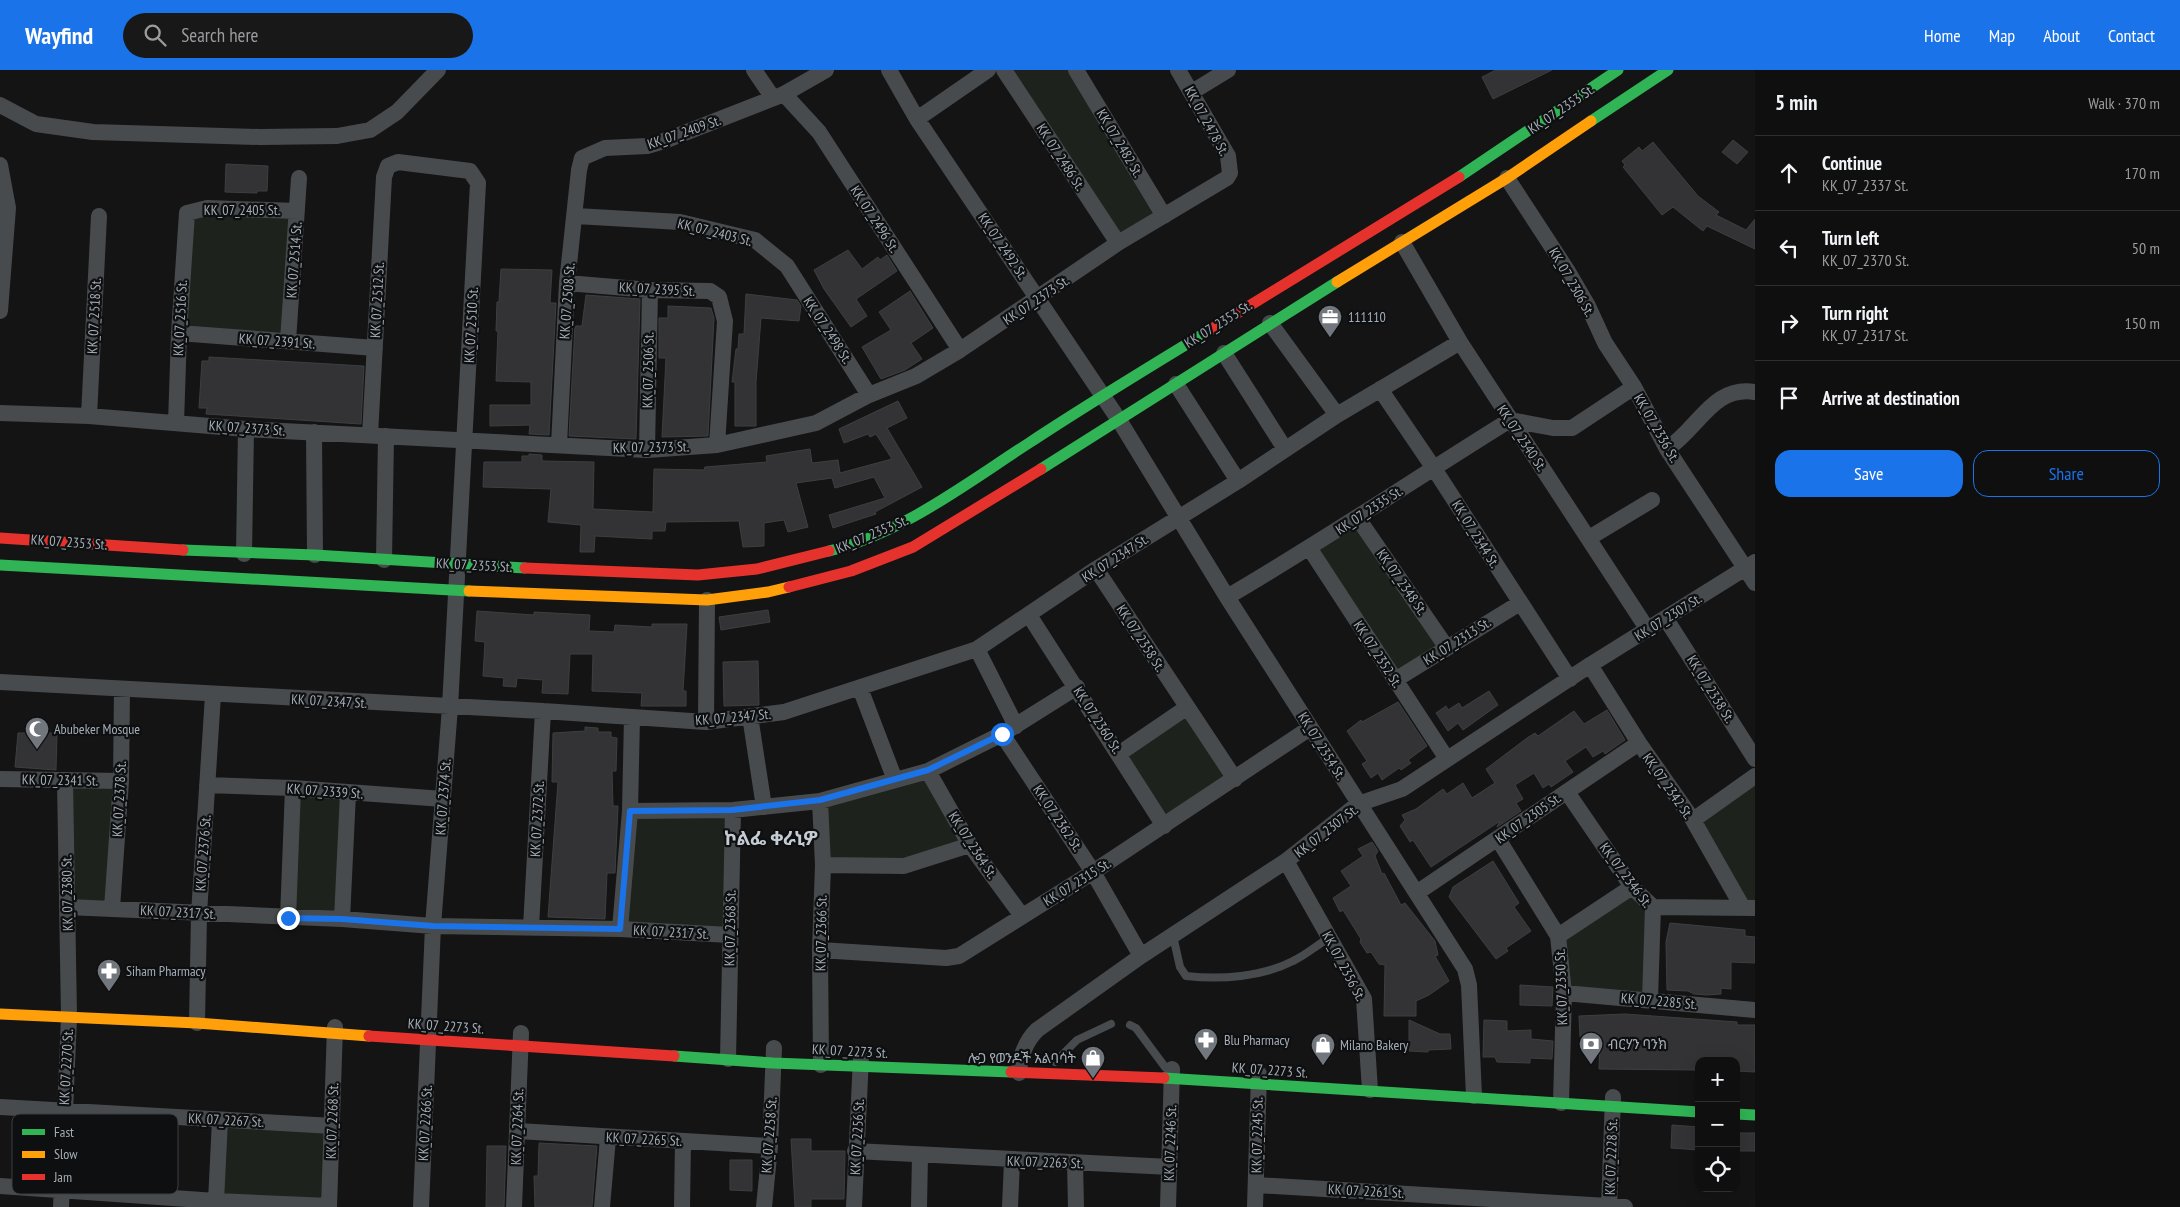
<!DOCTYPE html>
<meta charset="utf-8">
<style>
:root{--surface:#0f0f0f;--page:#181818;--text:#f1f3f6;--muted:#9b9c9e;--line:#2f2f2f;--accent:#1a73e8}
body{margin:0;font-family:"PT Sans Narrow","Noto Sans Ethiopic",sans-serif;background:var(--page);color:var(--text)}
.controls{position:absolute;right:15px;bottom:15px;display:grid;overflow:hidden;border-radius:10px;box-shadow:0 5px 20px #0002}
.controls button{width:45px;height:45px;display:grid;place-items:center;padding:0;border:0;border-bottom:1px solid var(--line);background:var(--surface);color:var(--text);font:25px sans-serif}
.stop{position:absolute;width:15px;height:15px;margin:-11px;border:4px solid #1a73e8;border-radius:50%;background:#fff}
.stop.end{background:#1a73e8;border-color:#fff;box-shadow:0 1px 5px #0008}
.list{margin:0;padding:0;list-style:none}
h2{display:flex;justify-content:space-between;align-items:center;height:65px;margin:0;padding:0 20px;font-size:21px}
h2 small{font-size:16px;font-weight:400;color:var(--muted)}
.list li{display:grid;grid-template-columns:32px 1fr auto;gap:15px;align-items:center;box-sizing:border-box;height:75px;padding:0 20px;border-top:1px solid var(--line)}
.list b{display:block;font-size:19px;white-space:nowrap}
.list p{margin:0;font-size:16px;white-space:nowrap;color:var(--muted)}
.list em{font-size:16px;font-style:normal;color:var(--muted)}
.actions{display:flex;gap:10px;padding:15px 20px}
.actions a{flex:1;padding:11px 0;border:1px solid var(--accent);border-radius:15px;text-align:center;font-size:18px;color:var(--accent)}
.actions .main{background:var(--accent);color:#fff}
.icon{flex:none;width:28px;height:28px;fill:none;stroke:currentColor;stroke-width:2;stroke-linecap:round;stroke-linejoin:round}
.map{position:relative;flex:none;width:1755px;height:1137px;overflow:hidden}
header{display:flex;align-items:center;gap:30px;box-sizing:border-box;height:70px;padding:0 25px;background:var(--accent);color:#fff}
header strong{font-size:24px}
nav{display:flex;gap:28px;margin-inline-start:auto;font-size:18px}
.search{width:350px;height:45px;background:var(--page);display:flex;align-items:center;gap:12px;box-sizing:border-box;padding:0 18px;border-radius:28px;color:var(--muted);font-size:19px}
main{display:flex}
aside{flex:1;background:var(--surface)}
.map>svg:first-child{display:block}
</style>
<header>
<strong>Wayfind</strong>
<div class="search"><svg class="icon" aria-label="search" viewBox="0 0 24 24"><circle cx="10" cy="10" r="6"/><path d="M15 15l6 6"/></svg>Search here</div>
<nav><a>Home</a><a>Map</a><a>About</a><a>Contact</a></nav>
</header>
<main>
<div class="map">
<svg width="1755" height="1137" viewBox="0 0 1755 1137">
<rect width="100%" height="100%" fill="#141414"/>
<path fill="#1d231c" d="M1004,0H1076L1164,146L1118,173Z
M297,141L288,271L179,263L187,143Z
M1357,447L1447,578L1395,610L1310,479Z
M1186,638L1235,709L1164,756L1120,683Z
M928,701L970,775L904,799L823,795L820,731Z
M1755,707V838H1743L1693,750Z
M65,710L121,711L112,838L67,837Z
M293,718L348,723L342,849L288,848Z
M733,740L730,865L620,859L630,741Z
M1632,817L1653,837L1650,929L1564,923L1558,866Z
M220,1050L333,1056L329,1136L216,1131Z"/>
<path fill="#333335" stroke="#3c3f40" d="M1496,0H1552L1493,29L1482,7Z
M1733,70L1748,82L1737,94L1722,82Z
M1653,72L1698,126L1719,142L1716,145L1746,160L1755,149V179L1707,156L1703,161L1673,137L1662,145L1623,97L1625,95L1622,91L1639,77L1642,81Z
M226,94L268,96L267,121H257V123L225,122Z
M848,180L862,199L878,187L880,190L887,185L897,201L856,229L867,246L851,257L824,219L814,200Z
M501,199L552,200L550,233H556L549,365L529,364L530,355L490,356V335H531V312L496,311L498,261H496L497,232H499Z
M910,221L933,258L911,273L922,289L905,300L881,309L862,277L891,260L879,242Z
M746,224L797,230L801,236L799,251L761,248L756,312V356H735V312H732L736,279H738L739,264H744Z
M586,225L640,229L636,369L569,366L575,256H582Z
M668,236L711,238L714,248L708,366L662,367L666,288H659V248H668Z
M209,287L364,296L361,354L206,344L207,338H199L202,291H209Z
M898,331L907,348L887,358L922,417L875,442L876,444L833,458L829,445L885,428L874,407L835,418L832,408L796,413L808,457L788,462L784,450L764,453V476L743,477L739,451L666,452L665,461H652V469L595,466L594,482H580L581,455L548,452L551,419L483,417L484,392H522V386H529V384L542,385V391L594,392L593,439L653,442L654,399L704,400L705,397L767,392L766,386L810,379L812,393L838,390L840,403L892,389L876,364L870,367L868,364L844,373L839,359Z
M768,540L770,552L721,560L719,547Z
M477,541L534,545V542L590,545L589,561L614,562L615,555L652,557V554H687L683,621H686V636H641L642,623L592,621L593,584H570L568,624L542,623L543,610L517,608L516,617L503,616L504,608L483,606L485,572L475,571Z
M758,591L759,635L724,636L723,592Z
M1489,621L1498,635L1463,660L1458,653L1448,661L1436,643L1446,636L1448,640L1459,633L1462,638Z
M1398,632L1427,676L1408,690L1411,693L1401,700L1399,698L1382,710L1378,703L1371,708L1362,694L1367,691L1347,661L1361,650L1362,652Z
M1607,640L1625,670L1605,684L1603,681L1593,687L1586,677L1565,691L1573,702L1551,717L1549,714L1543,718L1534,703L1515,715L1523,729L1516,733L1521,741L1497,757L1500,751L1431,797L1413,770L1410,772L1400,756L1405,750L1402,745L1416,739L1443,719L1447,724L1463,713L1472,728L1495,713L1486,699L1527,668L1535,663L1538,666L1574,641L1584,654Z
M585,657L598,658V662H611V667L617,668L616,701H612L613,736H618L615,803H607L605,849L548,847L558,712H552L553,663L585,661Z
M18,663H57L56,700L15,697Z
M1372,772L1378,781L1375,786L1382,804L1384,803L1401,835L1405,833L1435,871L1438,885L1435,886L1449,911L1429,925L1416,931V946H1384L1385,895L1379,894L1371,882L1367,883L1360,872L1361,869L1343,840L1340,842L1333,828L1351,816L1341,801L1363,786L1358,779Z
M1493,791L1519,833L1514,837L1531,861L1506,878L1508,881L1496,889L1449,827L1453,817Z
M1670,853L1745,860V866L1755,867V893L1731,892V919L1721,918V924L1707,925L1694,924L1688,921L1667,920L1666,872Z
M1520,915L1553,917L1552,936L1520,935Z
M1625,944L1737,952V955H1755V1002L1736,1001V991H1699V1000L1599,999L1600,968L1580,967L1579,946Z
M1409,950L1440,964H1450L1451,979L1428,980V982L1409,981Z
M1484,950L1507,951V961L1531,960V969L1553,971L1552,989L1530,988V993L1497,992L1495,987H1483Z
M1672,1055L1699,1057V1080L1671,1078Z
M1736,1063H1755V1081H1736Z
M791,1069H811V1081H845L844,1129H811V1137H795Z
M539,1073L597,1076L592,1137H535L534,1106H538Z
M487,1076H506L504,1137H486Z
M730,1090H752V1121L730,1120Z"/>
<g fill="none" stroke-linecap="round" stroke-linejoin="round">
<path stroke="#484b4d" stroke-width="8" d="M1173,866L1180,897L1186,906C1221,910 1262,907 1293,891C1306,885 1317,875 1329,868
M1130,955L1136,958L1165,997
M1055,992L1077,970L1111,954"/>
<path stroke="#484b4d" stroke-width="16" d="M754,0L773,28
M889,0L917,49L1119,350L1227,527L1465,899L1469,915L1474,1026
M1004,0L1118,173
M1076,0L1164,146
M1192,22L1228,0
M784,24L819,62L960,280
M0,35L36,54L93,62L260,67L337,66L370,60L397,42L438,0
M917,49L988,0
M0,95L8,138L0,241
M1507,108L1567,200L1588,236L1605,273L1634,317L1667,379L1755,513
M576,146L680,152L755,170L787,196L869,325
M1402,172L1460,272L1648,560
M567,213L650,220L710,221L719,227L725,251L717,375
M1270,253L1337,345
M179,263L375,278
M288,271L299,108
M1224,283L1285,379
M1176,314L1238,411
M1380,319L1433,397L1570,609
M0,343L89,346L246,359L647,380L717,375L816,353L869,325L916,306L960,280L1118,173L1227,108L1230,103L1228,86L1178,0
M89,346L99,146
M1510,350L1553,358H1572L1634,317
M176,353L179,263L187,143L207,138L297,141
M314,362L315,485
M370,365L384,107L388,96L398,92L470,101L478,113L450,637L433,856L421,1137
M559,375L567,213L579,100L582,88L605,78L647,76L664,71L784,24L826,0
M1667,379C1699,358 1713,315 1755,322
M647,380L650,220
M1357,447L1447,578
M1589,468L1652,430
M1310,479L1447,689
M244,484L246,359
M384,490L386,366
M1096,499L1235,709
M1227,527C1323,471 1415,409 1510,350
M1029,545L1164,756
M1666,549L1755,689
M977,579L1016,656
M1590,595L1639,673L1693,750L1743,838
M1395,610L1520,533
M0,612L543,641L706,652L784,642L977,579L1096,499L1238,411L1337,345L1460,272
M860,618L895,710
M750,646L764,737
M706,652L707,530
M1002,664L1093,802L1141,886
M1120,683L1186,638
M928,701L970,775L1022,846
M0,709L121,711
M207,715L293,718L443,729
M1567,722L1632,817L1653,837L1650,929
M820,731L823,795L820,880L821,995
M630,741L733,740L820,731L928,701L1002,664L1077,617
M1693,750L1755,706
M1498,769L1558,866L1564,923L1561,1033
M1286,791L1364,929L1370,1020
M823,795L904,796L970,775
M1418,822L1639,673
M67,837L342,849L433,856L620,859L730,865
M1653,837L1755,838
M112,838L121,711L122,619
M288,848L293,718
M342,849L348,723
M531,857L543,641
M620,859L630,741L632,647
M1558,866L1632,817
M820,880L946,888L959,886L1093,802L1310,658
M1564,923L1755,940
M197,953L199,844L213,625
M728,989L733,740
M1019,1003C1020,986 1025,972 1037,960L1141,886L1286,791L1358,734L1402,719L1590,595L1755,492
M0,1037L333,1056
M518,1061L770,1076
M855,1081L1170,1097
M1075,1093L1076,1137
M1256,1115L1625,1137
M0,1116L216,1131L329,1136
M216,1131L220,1050
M61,1137L69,947L65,710
M329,1137L335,957
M514,1137L521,963
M602,1137L608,1068
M682,1137L683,1072
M764,1137L770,1076L774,978
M854,1137L861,987
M919,1137L920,1085
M1010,1137L1012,1091
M1168,1137L1172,999
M1255,1137L1259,1004
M1609,1137L1613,1027"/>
<path stroke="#30b455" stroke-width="11" d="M1591,51L1668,0
M1459,107L1618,0
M1041,399L1337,212
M183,480L315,485L525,498
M829,481C901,464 967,413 1029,373C1088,334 1149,297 1210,260
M0,495L469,521
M674,986L773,993L1011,1002
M1164,1008L1699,1042
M1736,1044L1755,1045"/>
<path stroke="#ff9f0a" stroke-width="11" d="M1337,212L1507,108L1591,51
M469,521L707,530L768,522L789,517
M0,944L197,953L369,966"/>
<path stroke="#e5322d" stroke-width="11" d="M1210,260L1459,107
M0,468L183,480
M525,498L698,505L757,499L829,481
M789,517L851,501L913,477L1041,399
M369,966L674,986
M1011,1002L1164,1008"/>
</g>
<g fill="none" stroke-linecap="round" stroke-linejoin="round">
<path stroke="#1a73e8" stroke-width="6" d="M288,848L342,849L433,856L620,859L630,741L732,740L820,730L928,700L1002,664"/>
</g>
<defs>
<symbol id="office-pin" viewBox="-11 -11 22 30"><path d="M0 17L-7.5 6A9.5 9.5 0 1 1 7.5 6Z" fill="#72777d" stroke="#0e0f10"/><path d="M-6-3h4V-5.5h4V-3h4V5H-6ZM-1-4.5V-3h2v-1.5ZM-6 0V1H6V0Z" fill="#fff"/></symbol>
<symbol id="mosque-pin" viewBox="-11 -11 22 30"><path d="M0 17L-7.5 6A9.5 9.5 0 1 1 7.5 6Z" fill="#72777d" stroke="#0e0f10"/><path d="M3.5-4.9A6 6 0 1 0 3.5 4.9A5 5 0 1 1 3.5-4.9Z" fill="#fff"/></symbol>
<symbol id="pharmacy-pin" viewBox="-11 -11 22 30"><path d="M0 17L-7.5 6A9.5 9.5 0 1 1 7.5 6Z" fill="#72777d" stroke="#0e0f10"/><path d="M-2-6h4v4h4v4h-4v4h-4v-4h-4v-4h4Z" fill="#fff"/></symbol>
<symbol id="bank-pin" viewBox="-11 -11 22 30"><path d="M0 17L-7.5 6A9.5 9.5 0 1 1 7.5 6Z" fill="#72777d" stroke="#0e0f10"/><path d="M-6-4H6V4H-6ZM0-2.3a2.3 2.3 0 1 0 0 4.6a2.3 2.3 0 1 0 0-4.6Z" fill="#fff"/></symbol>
<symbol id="shop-pin" viewBox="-11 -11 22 30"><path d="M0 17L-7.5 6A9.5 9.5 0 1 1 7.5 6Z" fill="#72777d" stroke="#0e0f10"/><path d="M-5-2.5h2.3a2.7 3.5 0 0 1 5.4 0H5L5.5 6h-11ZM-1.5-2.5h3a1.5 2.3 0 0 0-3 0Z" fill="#fff"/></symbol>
</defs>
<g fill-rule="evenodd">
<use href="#office-pin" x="1316" y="233" width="28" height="38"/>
<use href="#mosque-pin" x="23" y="645" width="28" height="38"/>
<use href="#pharmacy-pin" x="95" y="887" width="28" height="38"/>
<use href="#pharmacy-pin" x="1192" y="956" width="28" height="38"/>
<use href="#bank-pin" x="1577" y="960" width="28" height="38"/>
<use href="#shop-pin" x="1309" y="961" width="28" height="38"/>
<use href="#shop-pin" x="1079" y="974" width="28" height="38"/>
</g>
<g text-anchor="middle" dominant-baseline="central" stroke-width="4.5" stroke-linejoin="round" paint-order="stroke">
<g font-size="14" fill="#a4adb6" stroke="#0e0f10">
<text transform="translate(1561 39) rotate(-34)">KK_07_2353 St.</text>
<text transform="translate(1207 51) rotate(61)">KK_07_2478 St.</text>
<text transform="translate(684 62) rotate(-19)">KK_07_2409 St.</text>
<text transform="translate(1120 73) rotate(59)">KK_07_2482 St.</text>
<text transform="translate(1061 87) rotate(57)">KK_07_2486 St.</text>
<text x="242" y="140">KK_07_2405 St.</text>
<text transform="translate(875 149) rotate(57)">KK_07_2496 St.</text>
<text transform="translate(715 162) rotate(14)">KK_07_2403 St.</text>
<text transform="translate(1003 176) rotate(56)">KK_07_2492 St.</text>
<text transform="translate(294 190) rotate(-86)">KK_07_2514 St.</text>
<text transform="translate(1572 212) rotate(60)">KK_07_2306 St.</text>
<text transform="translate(657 219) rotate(3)">KK_07_2395 St.</text>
<text transform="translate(377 230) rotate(-87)">KK_07_2512 St.</text>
<text transform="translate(1036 230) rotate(-34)">KK_07_2373 St.</text>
<text transform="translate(567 231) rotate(-86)">KK_07_2508 St.</text>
<text transform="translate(94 246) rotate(-87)">KK_07_2518 St.</text>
<text transform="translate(180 248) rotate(-87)">KK_07_2516 St.</text>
<text transform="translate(1218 254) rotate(-32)">KK_07_2353 St.</text>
<text transform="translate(471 255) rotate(-87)">KK_07_2510 St.</text>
<text transform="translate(828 260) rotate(57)">KK_07_2498 St.</text>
<text transform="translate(277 271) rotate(4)">KK_07_2391 St.</text>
<text transform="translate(648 300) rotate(-89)">KK_07_2506 St.</text>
<text transform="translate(247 358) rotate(4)">KK_07_2373 St.</text>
<text transform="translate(1657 358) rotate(60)">KK_07_2336 St.</text>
<text transform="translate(1522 368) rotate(56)">KK_07_2340 St.</text>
<text transform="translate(651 377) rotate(-1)">KK_07_2373 St.</text>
<text transform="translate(1369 440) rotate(-33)">KK_07_2335 St.</text>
<text transform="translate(872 464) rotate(-23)">KK_07_2353 St.</text>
<text transform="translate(1476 464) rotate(58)">KK_07_2344 St.</text>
<text transform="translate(69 472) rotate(4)">KK_07_2353 St.</text>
<text transform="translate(1115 488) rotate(-33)">KK_07_2347 St.</text>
<text transform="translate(474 495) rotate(3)">KK_07_2353 St.</text>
<text transform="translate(1402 512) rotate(55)">KK_07_2348 St.</text>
<text transform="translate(1668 547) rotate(-32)">KK_07_2307 St.</text>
<text transform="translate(1141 568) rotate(57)">KK_07_2358 St.</text>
<text transform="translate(1457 571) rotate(-32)">KK_07_2313 St.</text>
<text transform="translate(1378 584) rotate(57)">KK_07_2352 St.</text>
<text transform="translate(1711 619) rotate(58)">KK_07_2338 St.</text>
<text transform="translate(329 631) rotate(3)">KK_07_2347 St.</text>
<text transform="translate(733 647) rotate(-5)">KK_07_2347 St.</text>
<text transform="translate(1098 650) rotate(57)">KK_07_2360 St.</text>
<text transform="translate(1322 676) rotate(58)">KK_07_2354 St.</text>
<text transform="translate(60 710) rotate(1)">KK_07_2341 St.</text>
<text transform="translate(1668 716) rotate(55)">KK_07_2342 St.</text>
<text transform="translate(325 721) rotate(4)">KK_07_2339 St.</text>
<text transform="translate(443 727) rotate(-86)">KK_07_2374 St.</text>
<text transform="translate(119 729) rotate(-87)">KK_07_2378 St.</text>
<text transform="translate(1058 748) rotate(56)">KK_07_2362 St.</text>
<text transform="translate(1528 748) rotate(-35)">KK_07_2305 St.</text>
<text transform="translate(537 749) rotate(-87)">KK_07_2372 St.</text>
<text transform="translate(1326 761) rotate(-38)">KK_07_2307 St.</text>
<text transform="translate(973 775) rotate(57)">KK_07_2364 St.</text>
<text transform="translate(203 783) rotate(-86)">KK_07_2376 St.</text>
<text transform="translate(1626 805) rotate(53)">KK_07_2346 St.</text>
<text transform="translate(1077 812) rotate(-32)">KK_07_2315 St.</text>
<text transform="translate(67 823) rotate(-91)">KK_07_2380 St.</text>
<text transform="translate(178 842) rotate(3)">KK_07_2317 St.</text>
<text transform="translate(730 858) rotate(-89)">KK_07_2368 St.</text>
<text transform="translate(671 862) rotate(3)">KK_07_2317 St.</text>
<text transform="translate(821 863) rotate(-89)">KK_07_2366 St.</text>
<text transform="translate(1344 896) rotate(62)">KK_07_2356 St.</text>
<text transform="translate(1561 917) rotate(-92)">KK_07_2350 St.</text>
<text transform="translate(1659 931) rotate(5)">KK_07_2285 St.</text>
<text transform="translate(446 956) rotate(4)">KK_07_2273 St.</text>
<text transform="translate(850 981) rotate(3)">KK_07_2273 St.</text>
<text transform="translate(66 997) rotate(-87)">KK_07_2270 St.</text>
<text transform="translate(1270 1000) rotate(4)">KK_07_2273 St.</text>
<text transform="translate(226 1050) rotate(3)">KK_07_2267 St.</text>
<text transform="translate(332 1051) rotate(-88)">KK_07_2268 St.</text>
<text transform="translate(425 1053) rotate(-87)">KK_07_2266 St.</text>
<text transform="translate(517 1057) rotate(-88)">KK_07_2264 St.</text>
<text transform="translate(769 1065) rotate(-86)">KK_07_2258 St.</text>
<text transform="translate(1257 1065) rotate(-89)">KK_07_2245 St.</text>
<text transform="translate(857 1067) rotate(-87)">KK_07_2256 St.</text>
<text transform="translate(644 1069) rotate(3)">KK_07_2265 St.</text>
<text transform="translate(1170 1073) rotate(-88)">KK_07_2246 St.</text>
<text transform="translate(1611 1087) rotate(-88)">KK_07_2228 St.</text>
<text transform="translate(1045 1092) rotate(2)">KK_07_2263 St.</text>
<text transform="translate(1366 1121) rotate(3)">KK_07_2261 St.</text>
</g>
<g font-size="14" fill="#a4adb6" stroke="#0e0f10" text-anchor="start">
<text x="1348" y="247">111110</text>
<text x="54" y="659">Abubeker Mosque</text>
<text x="126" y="901">Siham Pharmacy</text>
<text x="1224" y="970">Blu Pharmacy</text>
<text x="1608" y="974">ብርሃን ባንክ</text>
<text x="1340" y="975">Milano Bakery</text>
<text x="1076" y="988" text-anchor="end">ሎጋ የወንዶች አልባሳት</text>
</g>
<g font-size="19" font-weight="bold" fill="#c5cbd2" stroke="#0e0f10">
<text x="771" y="768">ኮልፌ ቀራኒዎ</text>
</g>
</g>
<rect x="12" y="1044" width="166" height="80" rx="8" fill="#0e0f10" stroke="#3b3e42" stroke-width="1"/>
<rect x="22" y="1059" width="23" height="6" fill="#30b455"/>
<rect x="22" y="1081" width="23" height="7" fill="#ff9f0a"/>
<rect x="22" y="1104" width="23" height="6" fill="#e5322d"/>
<g font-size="14" fill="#a4adb6">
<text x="54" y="1067">Fast</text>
<text x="54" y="1089">Slow</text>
<text x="54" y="1112">Jam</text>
</g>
</svg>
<div class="controls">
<button>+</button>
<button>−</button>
<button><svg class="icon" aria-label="locate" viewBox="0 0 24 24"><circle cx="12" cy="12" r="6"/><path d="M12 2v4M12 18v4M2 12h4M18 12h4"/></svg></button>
</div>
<div class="stop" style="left:1002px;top:664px"></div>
<div class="stop end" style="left:288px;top:848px"></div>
</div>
<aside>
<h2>5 min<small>Walk · 370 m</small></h2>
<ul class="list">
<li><svg class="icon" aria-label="ahead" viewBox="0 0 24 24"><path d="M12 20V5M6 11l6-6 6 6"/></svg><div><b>Continue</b><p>KK_07_2337 St.</p></div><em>170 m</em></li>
<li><svg class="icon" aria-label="left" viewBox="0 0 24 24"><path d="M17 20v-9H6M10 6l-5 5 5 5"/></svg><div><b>Turn left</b><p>KK_07_2370 St.</p></div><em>50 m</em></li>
<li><svg class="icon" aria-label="right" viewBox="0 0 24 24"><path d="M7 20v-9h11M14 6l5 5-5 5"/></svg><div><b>Turn right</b><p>KK_07_2317 St.</p></div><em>150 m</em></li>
<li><svg class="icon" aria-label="arrive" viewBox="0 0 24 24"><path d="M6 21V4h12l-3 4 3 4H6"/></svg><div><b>Arrive at destination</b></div></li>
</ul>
<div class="actions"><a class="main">Save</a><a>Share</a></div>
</aside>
</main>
